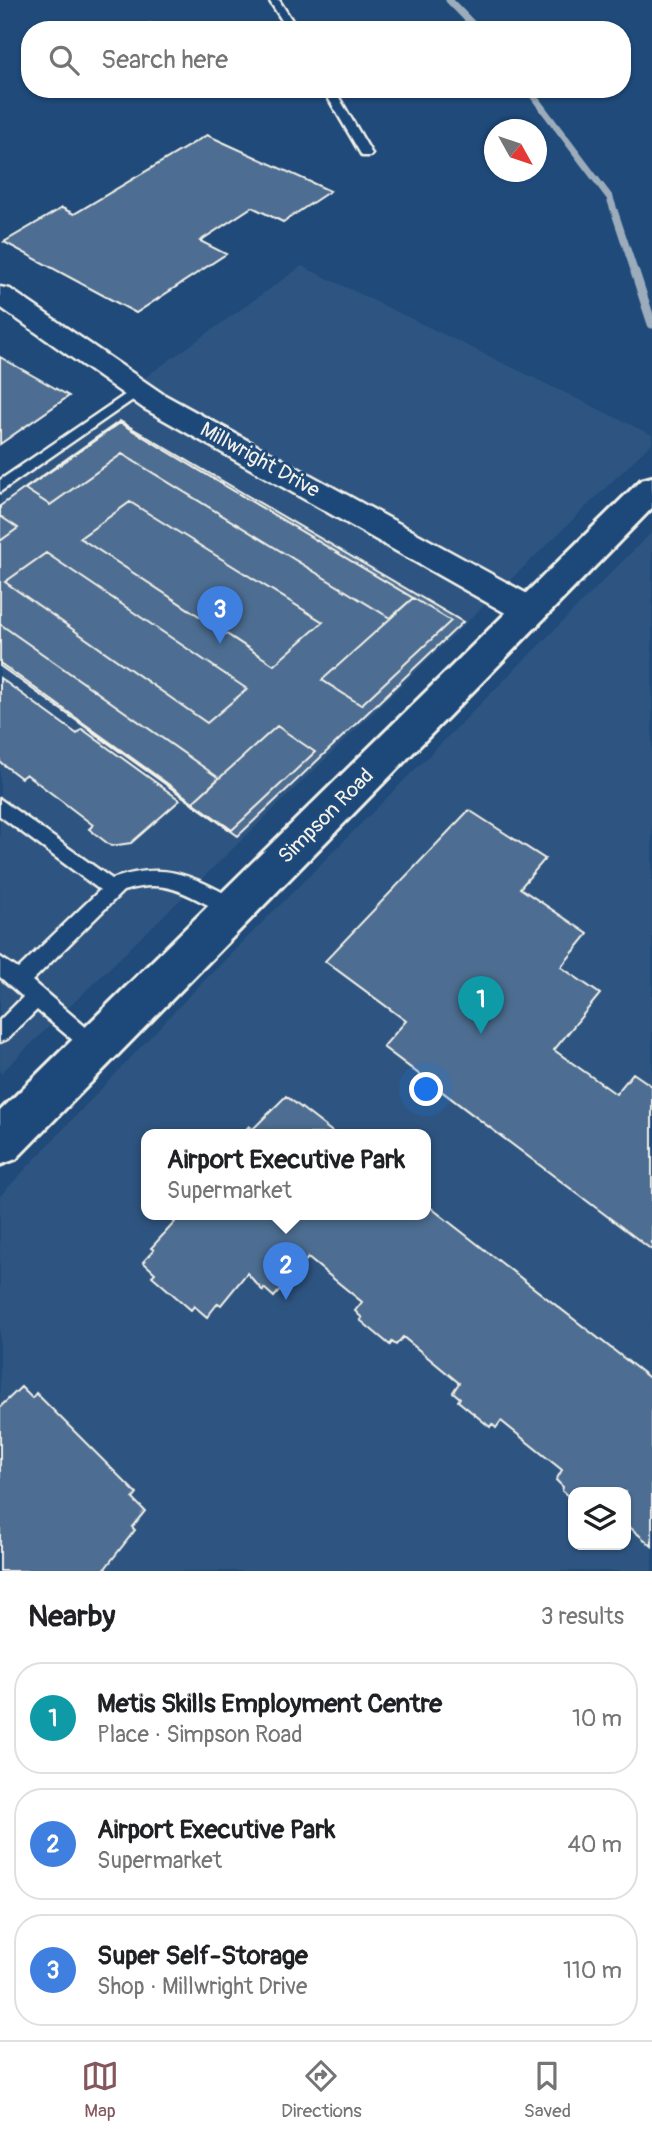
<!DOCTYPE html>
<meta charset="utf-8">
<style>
:root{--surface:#fff;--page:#f6f6f6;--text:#202124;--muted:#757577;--line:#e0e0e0;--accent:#84575d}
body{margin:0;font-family:Pangolin,sans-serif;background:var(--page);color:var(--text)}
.controls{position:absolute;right:21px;bottom:21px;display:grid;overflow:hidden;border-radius:14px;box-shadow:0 2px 5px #0004}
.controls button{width:63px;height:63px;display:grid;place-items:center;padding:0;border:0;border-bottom:2px solid var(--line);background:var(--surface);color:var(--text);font:35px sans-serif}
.compass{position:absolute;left:484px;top:119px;width:63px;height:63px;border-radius:50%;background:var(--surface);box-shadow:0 2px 5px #0004;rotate:130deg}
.you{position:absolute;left:427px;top:1090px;width:24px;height:24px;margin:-18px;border:5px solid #fff;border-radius:50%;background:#1a73e8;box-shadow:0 0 0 10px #1a73e833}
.badge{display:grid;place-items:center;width:46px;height:46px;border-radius:50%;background:var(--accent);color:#fff;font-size:23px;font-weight:700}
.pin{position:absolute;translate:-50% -58px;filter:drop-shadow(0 2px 4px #0008)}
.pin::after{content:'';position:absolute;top:37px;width:24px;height:21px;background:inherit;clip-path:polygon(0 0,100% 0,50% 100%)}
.popup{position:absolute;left:141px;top:1129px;width:290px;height:91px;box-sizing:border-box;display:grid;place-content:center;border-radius:14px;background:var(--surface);filter:drop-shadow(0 2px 5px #0005);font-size:23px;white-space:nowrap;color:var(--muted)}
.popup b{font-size:26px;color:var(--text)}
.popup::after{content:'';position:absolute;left:50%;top:100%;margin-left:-14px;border:14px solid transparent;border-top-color:var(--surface)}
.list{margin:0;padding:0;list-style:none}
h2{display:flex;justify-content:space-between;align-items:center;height:91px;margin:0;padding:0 28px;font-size:30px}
h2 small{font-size:23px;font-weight:400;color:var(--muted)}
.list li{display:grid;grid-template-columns:46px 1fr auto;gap:21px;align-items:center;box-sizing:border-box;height:112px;margin:0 14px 14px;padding:0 14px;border:2px solid var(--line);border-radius:28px}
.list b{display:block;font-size:26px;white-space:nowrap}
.list p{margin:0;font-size:23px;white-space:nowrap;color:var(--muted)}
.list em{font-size:23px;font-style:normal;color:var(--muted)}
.icon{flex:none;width:38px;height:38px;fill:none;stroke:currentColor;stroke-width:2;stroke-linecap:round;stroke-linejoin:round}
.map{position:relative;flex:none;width:652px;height:1571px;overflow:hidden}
.search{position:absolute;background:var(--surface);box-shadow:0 2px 5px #0004;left:21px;right:21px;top:21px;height:77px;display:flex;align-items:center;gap:18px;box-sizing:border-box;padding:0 24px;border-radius:28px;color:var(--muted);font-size:26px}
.sheet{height:469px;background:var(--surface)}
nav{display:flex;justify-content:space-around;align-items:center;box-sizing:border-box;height:98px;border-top:2px solid var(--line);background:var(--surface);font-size:19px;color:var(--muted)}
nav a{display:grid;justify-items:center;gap:4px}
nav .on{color:var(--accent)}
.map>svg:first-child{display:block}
</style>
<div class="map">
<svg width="652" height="1571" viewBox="0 0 652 1571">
<rect width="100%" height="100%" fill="#1f4a7a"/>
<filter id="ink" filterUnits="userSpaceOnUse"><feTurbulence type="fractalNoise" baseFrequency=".0143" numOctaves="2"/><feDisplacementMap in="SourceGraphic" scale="14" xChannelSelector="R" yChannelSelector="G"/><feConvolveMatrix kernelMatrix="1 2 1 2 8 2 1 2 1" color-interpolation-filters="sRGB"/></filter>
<g filter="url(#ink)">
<path fill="#2d5581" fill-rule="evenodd" d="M302,266L652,435V443L0,1074V480Z
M652,532V1571H0V1196L188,997ZM146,1134H426V1214H146ZM573,1492H626V1545H573Z"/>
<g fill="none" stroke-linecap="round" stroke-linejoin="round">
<path stroke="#9cacbb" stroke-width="7" d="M449,0L478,30
M528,89L610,198L635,273"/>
<path stroke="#9cacbb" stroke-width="9" d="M635,272L652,324"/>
</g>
<path fill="#4d6e92" stroke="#f4f1e8" stroke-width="2" d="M207,135L330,191L283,222L252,207L200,241L226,254L136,313L4,242L62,208L74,214Z
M0,357L69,396L0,444Z
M120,421L463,622L238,836L0,666V506Z
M120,423L413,598L390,618L122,454L50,505L25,489Z
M130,502L323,622L274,665L80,538Z
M0,516L18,528L0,541Z
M46,553L247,689L207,723L5,582Z
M413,598L451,621L361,705L322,680Z
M0,624L219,778L193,802L0,663Z
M0,678L77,734L82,729L180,800L131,843L111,846L89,829L93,825L26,774L21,778L0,762Z
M277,726L315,752L232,830L193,802Z
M469,810L545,859L520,888L588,934L561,967L600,994L554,1050L616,1094L633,1073L652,1086V1250L383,1047L406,1021L325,961Z
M286,1096L335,1134H242L249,1126L253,1129Z
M426,1204L652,1380V1546L626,1524V1492H573V1500L562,1491L563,1487L556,1480L562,1470L501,1421L496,1428L492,1424L490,1427L458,1401L460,1398L453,1392L459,1383L403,1337L396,1345L392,1342L390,1345L360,1320L362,1318L355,1311L362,1302L308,1258L274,1297L264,1288L263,1291L247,1273L221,1305L218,1303L207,1317L194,1306L191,1310L152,1276L155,1273L143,1262L154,1250L151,1248L175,1222L170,1217L172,1214H426Z
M21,1387L32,1398L36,1393L137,1494L133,1499L145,1511L132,1527L135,1530L103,1571H0V1407Z"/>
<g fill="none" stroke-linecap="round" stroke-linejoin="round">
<defs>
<path id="lane" d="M269,0H279L298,30H288Z
M151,25L159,30H147V26Z
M323,89H334L372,154L370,156H362Z
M138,386L143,387V393L0,492V480Z
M0,799L112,879C168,860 192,877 241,902L243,908L241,914L234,916C191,901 174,875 123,891L32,981L102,1041L105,1047L102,1053L95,1056L88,1053L37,1010L7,1039L0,1042V1020L23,997L0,977V957L18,969L100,890L0,816Z"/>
<path id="street" d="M0,287L10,289L163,394L542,602L547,611L542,620L530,623L518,620L143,408L0,307Z"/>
<path id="secondary" d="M652,477V508L16,1159L0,1165V1111L641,480Z"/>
</defs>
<use href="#lane" stroke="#f4f1e8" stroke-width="5"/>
<use href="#street" stroke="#f4f1e8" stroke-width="5"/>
<use href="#secondary" stroke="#f4f1e8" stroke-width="6"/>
<use href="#lane" fill="#1f4a7a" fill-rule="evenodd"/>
<use href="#street" fill="#1f4a7a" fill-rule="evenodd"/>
<use href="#secondary" fill="#1f4a7a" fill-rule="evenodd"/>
</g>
</g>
<g text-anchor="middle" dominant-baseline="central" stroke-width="6" stroke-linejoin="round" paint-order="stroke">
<g font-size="21" fill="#f4f1e8" stroke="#1f4a7a">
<text transform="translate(260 460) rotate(29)">Millwright Drive</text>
<text transform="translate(326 816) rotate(-45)">Simpson Road</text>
</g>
</g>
</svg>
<div class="controls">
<button><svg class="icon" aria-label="layers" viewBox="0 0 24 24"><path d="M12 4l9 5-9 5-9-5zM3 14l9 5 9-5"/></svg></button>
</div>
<svg class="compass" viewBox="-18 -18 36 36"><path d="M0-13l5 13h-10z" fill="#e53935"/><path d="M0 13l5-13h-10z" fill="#757577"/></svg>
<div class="you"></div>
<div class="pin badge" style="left:481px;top:1034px;background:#0f9aa8">1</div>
<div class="pin badge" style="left:286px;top:1300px;background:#3f7fe0">2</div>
<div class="popup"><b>Airport Executive Park</b>Supermarket</div>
<div class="pin badge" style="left:220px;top:644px;background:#3f7fe0">3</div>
<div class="search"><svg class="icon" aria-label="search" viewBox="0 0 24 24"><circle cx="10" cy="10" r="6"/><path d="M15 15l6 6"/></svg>Search here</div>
</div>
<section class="sheet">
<h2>Nearby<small>3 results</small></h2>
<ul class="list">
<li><span class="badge" style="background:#0f9aa8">1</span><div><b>Metis Skills Employment Centre</b><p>Place · Simpson Road</p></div><em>10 m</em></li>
<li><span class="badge" style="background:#3f7fe0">2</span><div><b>Airport Executive Park</b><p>Supermarket</p></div><em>40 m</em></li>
<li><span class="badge" style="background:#3f7fe0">3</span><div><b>Super Self-Storage</b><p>Shop · Millwright Drive</p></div><em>110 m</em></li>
</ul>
</section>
<nav>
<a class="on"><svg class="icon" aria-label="map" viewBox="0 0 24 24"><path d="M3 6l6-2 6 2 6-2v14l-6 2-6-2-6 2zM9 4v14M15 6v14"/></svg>Map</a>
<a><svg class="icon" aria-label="directions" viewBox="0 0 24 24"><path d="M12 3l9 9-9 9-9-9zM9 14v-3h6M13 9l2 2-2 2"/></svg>Directions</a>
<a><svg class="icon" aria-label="saved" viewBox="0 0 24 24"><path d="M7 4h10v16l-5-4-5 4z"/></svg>Saved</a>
</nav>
